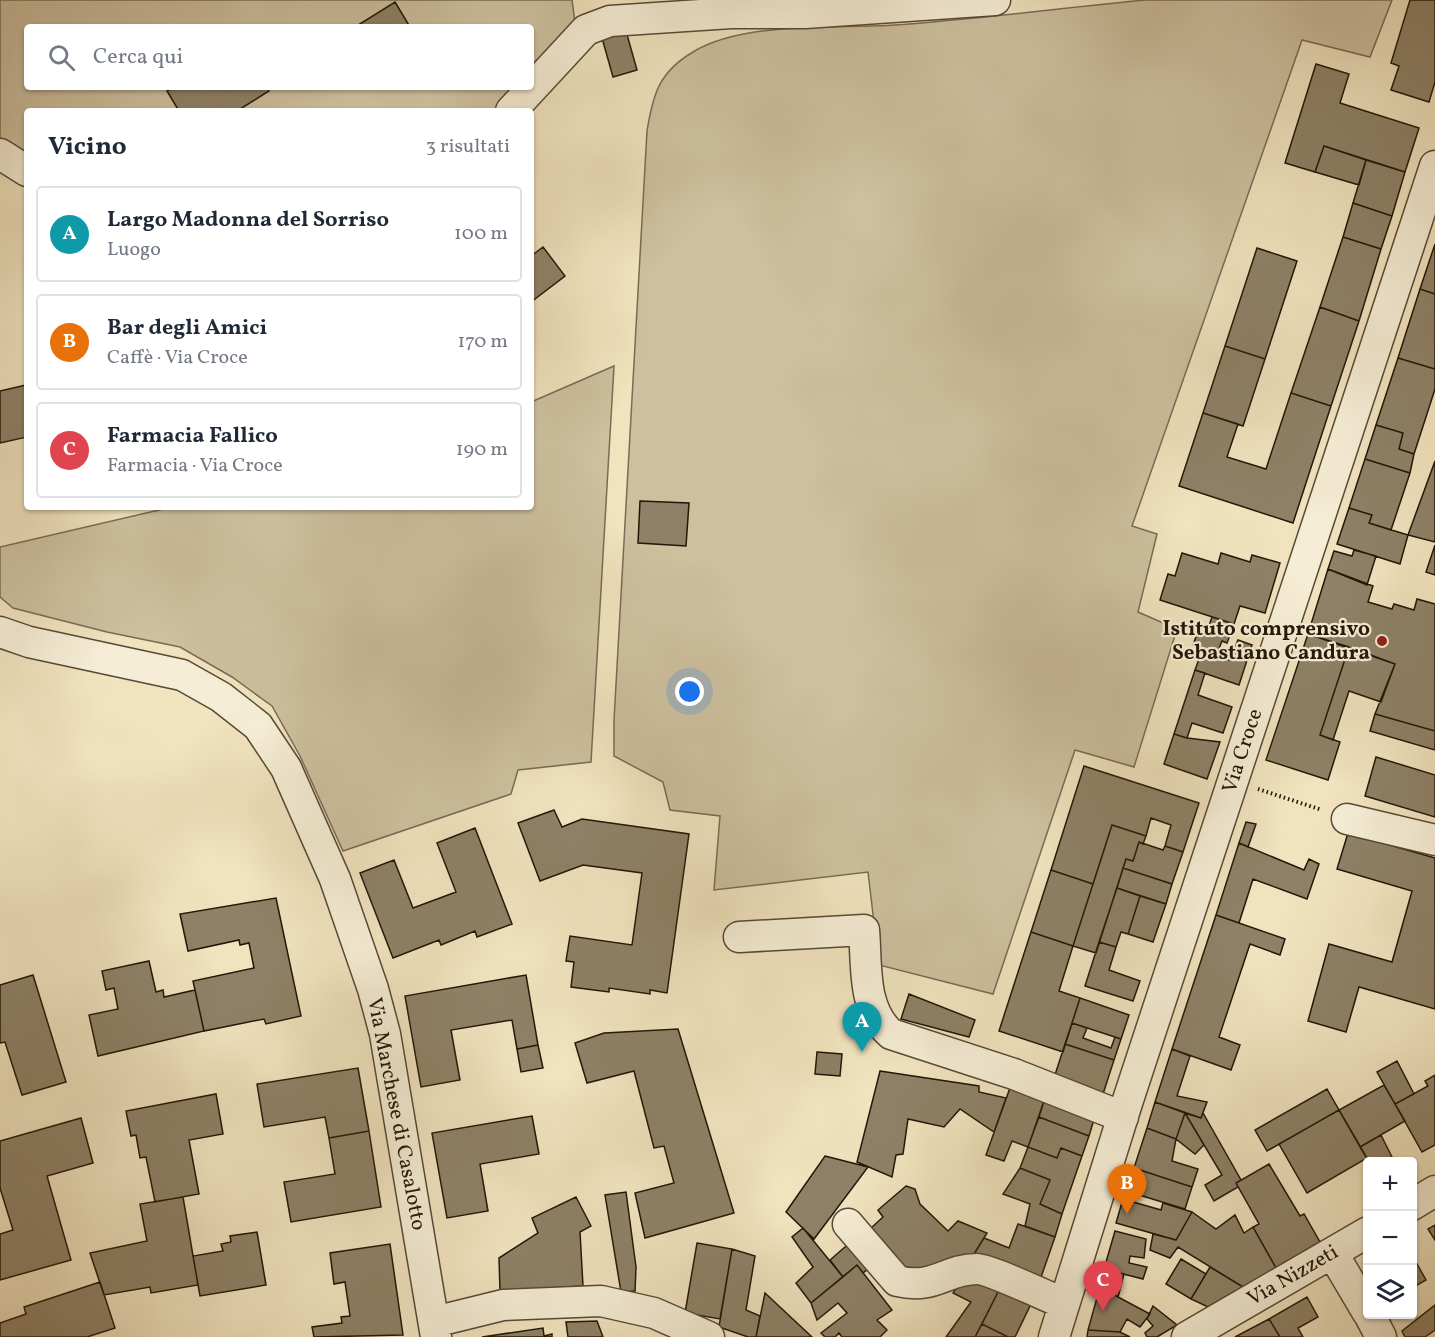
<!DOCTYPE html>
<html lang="it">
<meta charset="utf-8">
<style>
:root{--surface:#fff;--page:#f2f2f3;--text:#1f2937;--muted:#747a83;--line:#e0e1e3;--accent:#111827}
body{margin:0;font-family:Vollkorn,serif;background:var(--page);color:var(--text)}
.controls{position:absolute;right:18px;bottom:18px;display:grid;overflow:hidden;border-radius:6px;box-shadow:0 2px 4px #0004}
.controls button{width:54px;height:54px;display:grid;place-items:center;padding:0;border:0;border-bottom:2px solid var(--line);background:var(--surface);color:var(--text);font:30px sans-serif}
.you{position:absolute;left:690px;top:692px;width:21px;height:21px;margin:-15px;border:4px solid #fff;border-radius:50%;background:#1a73e8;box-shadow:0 0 0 9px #1a73e833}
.badge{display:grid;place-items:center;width:39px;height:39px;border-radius:50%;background:var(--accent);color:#fff;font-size:20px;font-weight:700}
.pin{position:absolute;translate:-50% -50px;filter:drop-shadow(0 2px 3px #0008)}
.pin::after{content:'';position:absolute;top:32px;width:21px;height:18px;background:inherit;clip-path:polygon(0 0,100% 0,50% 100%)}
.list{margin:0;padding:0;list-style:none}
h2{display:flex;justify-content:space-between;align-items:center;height:78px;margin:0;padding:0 24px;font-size:26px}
h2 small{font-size:20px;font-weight:400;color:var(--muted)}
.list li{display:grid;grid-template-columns:39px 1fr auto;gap:18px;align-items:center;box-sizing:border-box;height:96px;margin:0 12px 12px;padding:0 12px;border:2px solid var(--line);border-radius:6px}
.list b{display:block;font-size:22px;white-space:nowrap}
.list p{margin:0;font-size:20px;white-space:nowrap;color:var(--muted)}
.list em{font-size:20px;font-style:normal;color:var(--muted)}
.icon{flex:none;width:33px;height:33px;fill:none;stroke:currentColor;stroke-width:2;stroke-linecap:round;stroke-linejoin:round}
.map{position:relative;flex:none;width:1435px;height:1337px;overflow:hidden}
.search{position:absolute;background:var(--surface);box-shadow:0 2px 4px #0004;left:24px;top:24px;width:510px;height:66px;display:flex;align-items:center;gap:15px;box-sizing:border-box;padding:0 21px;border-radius:6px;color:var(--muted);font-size:22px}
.panel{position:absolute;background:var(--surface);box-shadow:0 2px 4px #0004;left:24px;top:108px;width:510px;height:402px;border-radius:6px}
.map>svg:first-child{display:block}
</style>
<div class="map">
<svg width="1435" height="1337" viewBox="0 0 1435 1337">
<rect width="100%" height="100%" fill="#f0e3be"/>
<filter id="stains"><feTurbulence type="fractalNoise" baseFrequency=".00333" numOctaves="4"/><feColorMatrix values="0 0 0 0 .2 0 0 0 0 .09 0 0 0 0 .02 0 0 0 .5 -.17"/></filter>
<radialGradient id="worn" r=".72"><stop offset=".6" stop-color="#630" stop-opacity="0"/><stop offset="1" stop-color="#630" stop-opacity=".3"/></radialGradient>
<path fill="#cdc09f" stroke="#786c54" stroke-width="1.5" d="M0,0H572L576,30L531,76V27H27V87H520L496,111H27V154L0,138Z
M1145,0H1392L1370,57L1302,40L1132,526L1157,534L1138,612L1177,629L1134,767L1075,750L993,994L879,965L868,872L714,890L720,816L670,810L663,782L614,756V720L647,131C653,94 659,72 693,52C744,21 836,29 895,25C978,19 1062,8 1145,0Z
M614,366L591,762L518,770L511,794L343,851L300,756L272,706L232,677L180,647L107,632L13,608L0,597V547L172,507H531V402Z"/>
<path fill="#8e8167" stroke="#231708" stroke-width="1.5" d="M1410,0H1435V82L1429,102L1391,90L1399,66L1391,63Z
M395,2L410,27H355Z
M626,31L637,70L613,77L602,38Z
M1316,64L1349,74L1340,103L1419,128L1405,172L1324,146L1315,172L1285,163Z
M174,87H267L269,91L237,111H179L167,91Z
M1324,146L1366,160L1359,185L1315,172Z
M1366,160L1405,172L1392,216L1353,203Z
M1353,203L1392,216L1381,249L1343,237Z
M1343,237L1381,249L1359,321L1320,307Z
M1435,244V294L1420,289Z
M543,247L565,276L531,302V256Z
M1257,248L1297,261L1265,359L1225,346Z
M1420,289L1435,294V369L1398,358Z
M1320,307L1359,321L1331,406L1291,393Z
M1225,346L1265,359L1243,426L1203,413Z
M1398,358L1435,369V389L1414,454L1399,449L1403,433L1376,425Z
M26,385L27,437L0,443V391Z
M1291,393L1331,406L1293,523L1179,486L1203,413L1238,424L1227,457L1266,469Z
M1376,425L1403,433L1399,449L1414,454L1410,473L1365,459Z
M1365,459L1410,473L1391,530L1369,523L1372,515L1349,508Z
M1435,461V542L1408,535Z
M640,501L689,503L686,546L638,543Z
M1349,508L1372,515L1369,523L1408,535L1400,564L1337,544Z
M1435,545V575L1426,572Z
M1354,550L1376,556L1367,585L1328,569L1334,551L1352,556Z
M1182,553L1218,564L1221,553L1250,562L1252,555L1280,563L1265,613L1240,606L1234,624L1160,600L1168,574L1175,576Z
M1328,569L1373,586L1368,602L1392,609L1394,604L1414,610L1417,599L1435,604V731L1375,714L1395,664L1308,634Z
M1212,617L1234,624L1227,643L1222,641L1216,656L1230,660L1238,640L1252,645L1239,685L1195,670L1203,648L1193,645L1198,631L1206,634Z
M1308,634L1349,647L1320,735L1340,742L1328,780L1266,760Z
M1349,647L1395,664L1381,702L1349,691L1333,740L1320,735Z
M1195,670L1205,673L1198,695L1232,707L1223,733L1192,723L1187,738L1174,734Z
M1375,714L1435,731V750L1370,731Z
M1174,734L1187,738L1220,742L1207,779L1164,764Z
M1376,757L1435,775V817L1365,796Z
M1084,766L1199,803L1183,852L1165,846L1171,825L1151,818L1146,836L1112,825L1093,884L1051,870Z
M554,810L562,827L582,819L689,834L667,993L650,990V994L609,988V992L571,987L574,962L566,961L570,936L632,945L642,873L583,865L540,881L518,823Z
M1246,822L1256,824L1248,847L1239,843Z
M1112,825L1146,836L1143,844L1139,842L1133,861L1126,859L1096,953L1073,946Z
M475,828L512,924L477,937L475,931L441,945L439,940L393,958L360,873L394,860L413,908L456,892L437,843Z
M1348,833L1435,858V1009L1359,987L1346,1032L1308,1021L1329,944L1392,962L1412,891L1337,869Z
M1139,842L1163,850L1165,846L1183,852L1172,884L1123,868L1126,859L1133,861Z
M1239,843L1304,870L1309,859L1319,864L1307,899L1253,879L1239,923L1216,915Z
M1123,868L1172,884L1166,904L1117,888Z
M1051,870L1093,884L1073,946L1031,932Z
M1117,888L1140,896L1128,934L1121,932L1116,947L1099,942Z
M1140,896L1166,904L1153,942L1128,934Z
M276,898L301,1016L266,1024L264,1019L204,1031L193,981L254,968L249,943L240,945L239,940L188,951L180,914Z
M1216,915L1285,939L1280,955L1250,944L1219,1037L1240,1045L1231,1070L1172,1049Z
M1031,932L1073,946L1059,991L1080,998L1063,1052L999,1031Z
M1099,942L1116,947L1109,970L1140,981L1133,1001L1085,986Z
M149,961L156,992L163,990L164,997L195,990L204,1031L98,1056L89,1015L118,1009L114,988L106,990L102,971Z
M33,975L66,1082L22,1095L5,1042L0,1043V985Z
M526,975L538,1045L517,1049L512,1020L451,1030L460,1080L421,1087L405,996Z
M909,994L975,1020L969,1037L901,1019Z
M1080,998L1129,1015L1121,1039L1072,1023Z
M1072,1023L1087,1028L1083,1038L1111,1048L1115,1037L1121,1039L1114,1060L1065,1044Z
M678,1029L734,1213L645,1238L635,1193L674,1183L664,1146L654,1148L634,1071L587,1083L575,1043L604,1033Z
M1065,1044L1114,1060L1103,1094L1054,1078Z
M538,1045L543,1068L521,1072L517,1049Z
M1172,1049L1190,1056L1177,1096L1207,1102L1201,1118L1155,1102Z
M817,1052L842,1054L840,1076L815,1074Z
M1397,1061L1414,1094L1395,1104L1377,1072Z
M358,1068L369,1131L329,1138L325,1117L264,1127L257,1084Z
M880,1071L979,1086V1092L1006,1098L994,1132L960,1109L944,1127L908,1119L903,1154L896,1155L892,1177L857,1162Z
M1435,1075V1145L1422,1152L1395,1104L1428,1086L1425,1081Z
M1011,1085L1045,1098L1028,1147L1012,1141L1004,1161L986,1155Z
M1384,1085L1405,1121L1360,1147L1339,1110Z
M1327,1089L1339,1110L1267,1151L1255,1130Z
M216,1094L223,1134L189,1140L199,1194L155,1202L146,1157L140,1158L136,1135L131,1136L126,1111Z
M1045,1098L1095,1116L1089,1136L1039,1117Z
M1155,1102L1185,1113L1176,1139L1147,1128Z
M1339,1110L1367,1158L1307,1193L1279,1144Z
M1185,1113L1201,1118L1203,1113L1241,1180L1236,1183L1238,1187L1214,1201L1205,1185L1222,1175Z
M1185,1113L1204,1145L1195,1154L1176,1139Z
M532,1116L539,1154L480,1164L488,1211L447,1218L432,1133Z
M1039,1117L1089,1136L1082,1156L1061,1148L1057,1158L1028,1147Z
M81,1118L93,1163L47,1176L71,1260L0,1280V1234L13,1230L0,1188V1141Z
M1147,1128L1176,1139L1172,1161L1198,1169L1192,1187L1134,1168Z
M369,1131L381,1207L291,1222L284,1182L335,1174L329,1138Z
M1381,1135L1394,1161L1393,1162H1369L1360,1147Z
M1028,1147L1057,1158L1061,1148L1082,1156L1062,1214L1040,1204L1050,1180L1020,1168Z
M825,1156L868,1167L814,1239L786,1212Z
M1269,1164L1300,1216L1304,1214L1320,1242L1276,1268L1253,1227L1259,1224L1236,1183Z
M1020,1168L1050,1180L1040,1204L1062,1214L1055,1237L1025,1226L1030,1204L1003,1194Z
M1134,1168L1192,1187L1185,1209L1126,1191Z
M906,1186L915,1189L920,1204L948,1231L958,1221L987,1233L974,1254L947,1269L901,1273L870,1229L883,1217L878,1210Z
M626,1192L636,1267L635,1291L621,1292L605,1195Z
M183,1197L198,1285L151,1293L150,1287L104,1295L90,1253L147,1241L140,1204Z
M576,1197L591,1226L580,1232L583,1286L500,1291L499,1258L538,1233L532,1218Z
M1123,1199L1161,1210L1163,1203L1192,1212L1176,1240L1116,1223Z
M1192,1212L1216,1229L1235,1215L1244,1233L1253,1227L1276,1268L1243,1287L1178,1247L1170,1258L1150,1250L1153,1234L1176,1240Z
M1018,1224L1055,1237L1039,1283L1009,1274L974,1254L984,1238L1009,1248Z
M1435,1225V1240L1428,1229Z
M803,1228L843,1277L811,1303L796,1283L813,1267L792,1237Z
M1115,1231L1146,1239L1144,1258L1130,1256L1129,1263L1147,1267L1143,1279L1104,1269Z
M257,1232L266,1285L200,1296L193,1256L223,1251L221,1244L231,1242L230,1236Z
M853,1240L873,1265L863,1273L857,1265L843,1277L830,1260Z
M697,1243L732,1249L720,1319L685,1313Z
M390,1244L403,1335L314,1337L312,1327L342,1323L341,1317L350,1316L345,1282L334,1284L330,1253Z
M732,1249L755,1256L746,1310L760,1316L756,1337H748L719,1327Z
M1412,1255L1426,1280L1412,1288Z
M1181,1259L1206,1274L1191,1299L1166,1284Z
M857,1265L892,1310L877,1320L887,1330L880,1337H842L839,1333L835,1337H825L821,1333L847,1313L838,1303L817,1320L811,1303Z
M1210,1267L1243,1287L1208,1307L1191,1299Z
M1104,1269L1124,1274L1118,1297L1100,1287Z
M963,1279L999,1290L975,1337H946L971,1302L953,1293Z
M100,1282L115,1328L87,1337H0V1323L26,1314L24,1307Z
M1100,1287L1118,1297L1150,1314L1140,1327L1127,1319L1120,1332L1088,1330Z
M999,1290L1032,1302L1015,1337H1008L982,1324Z
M765,1293L812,1337H756Z
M1307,1297L1318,1317L1298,1328L1303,1337H1280L1269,1319Z
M1435,1305V1330L1425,1337H1405L1402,1331Z
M1153,1306L1177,1325L1157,1337H1147L1145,1333L1153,1326L1147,1319Z
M1269,1319L1280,1337H1235Z
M597,1321L603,1337H568L566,1322Z
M982,1324L1008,1337H975Z
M543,1328L544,1336L552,1334V1337H482Z
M1088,1330L1120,1332L1130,1337H1087Z"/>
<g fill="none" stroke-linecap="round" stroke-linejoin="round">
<defs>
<path id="minor" d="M511,111L586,30L610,21L731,13H805L995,0
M0,154L27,171
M0,632L29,642L182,675L221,697L258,726L286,768L335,879L373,989L385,1034L436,1337
M1347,819L1435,840
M739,937L864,930C867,966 862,1009 891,1034L1014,1074L1123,1117
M1412,1205L1435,1191
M848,1224L897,1281C936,1290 945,1269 977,1269C989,1269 1048,1297 1063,1303
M1333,1254L1368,1313
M1369,1314L1381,1337
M434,1322L503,1305L601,1301L654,1313L709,1337
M1054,1337L1127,1103L1435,166
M1187,1337L1368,1232"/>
</defs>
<use href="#minor" stroke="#564a36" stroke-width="33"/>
<path stroke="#231708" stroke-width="4" stroke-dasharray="1.5 3" stroke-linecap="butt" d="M1258,789L1322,810"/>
<use href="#minor" stroke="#f5edd5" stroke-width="30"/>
</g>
<circle fill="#8f2418" stroke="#f5edd5" stroke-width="2" cx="1382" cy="641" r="6"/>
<g text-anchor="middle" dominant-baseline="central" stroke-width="4.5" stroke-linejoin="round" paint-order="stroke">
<g font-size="21" font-weight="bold" fill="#231708" stroke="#f5edd5" text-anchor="end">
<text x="1370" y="629">Istituto comprensivo<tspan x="1370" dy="24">Sebastiano Candura</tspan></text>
</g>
<g font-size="21" fill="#231708" stroke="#f5edd5">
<text transform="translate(1243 751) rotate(-72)">Via Croce</text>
<text transform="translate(396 1114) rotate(79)">Via Marchese di Casalotto</text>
<text transform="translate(1293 1276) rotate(-30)">Via Nizzeti</text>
</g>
</g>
<rect width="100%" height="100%" filter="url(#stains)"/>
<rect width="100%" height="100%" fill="url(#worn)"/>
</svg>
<div class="controls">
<button>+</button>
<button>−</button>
<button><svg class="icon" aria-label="layers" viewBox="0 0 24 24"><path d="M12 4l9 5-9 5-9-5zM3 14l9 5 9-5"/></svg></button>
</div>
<div class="you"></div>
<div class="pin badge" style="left:862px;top:1052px;background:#0f9aa8">A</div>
<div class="pin badge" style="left:1127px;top:1214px;background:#e8710a">B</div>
<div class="pin badge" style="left:1103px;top:1311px;background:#e0444e">C</div>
<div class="search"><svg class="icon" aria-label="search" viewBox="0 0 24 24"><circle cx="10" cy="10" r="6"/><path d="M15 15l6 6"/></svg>Cerca qui</div>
<section class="panel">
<h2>Vicino<small>3 risultati</small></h2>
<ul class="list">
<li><span class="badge" style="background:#0f9aa8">A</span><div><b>Largo Madonna del Sorriso</b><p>Luogo</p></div><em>100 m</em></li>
<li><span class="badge" style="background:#e8710a">B</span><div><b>Bar degli Amici</b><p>Caffè · Via Croce</p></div><em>170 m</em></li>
<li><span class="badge" style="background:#e0444e">C</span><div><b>Farmacia Fallico</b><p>Farmacia · Via Croce</p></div><em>190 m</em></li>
</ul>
</section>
</div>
